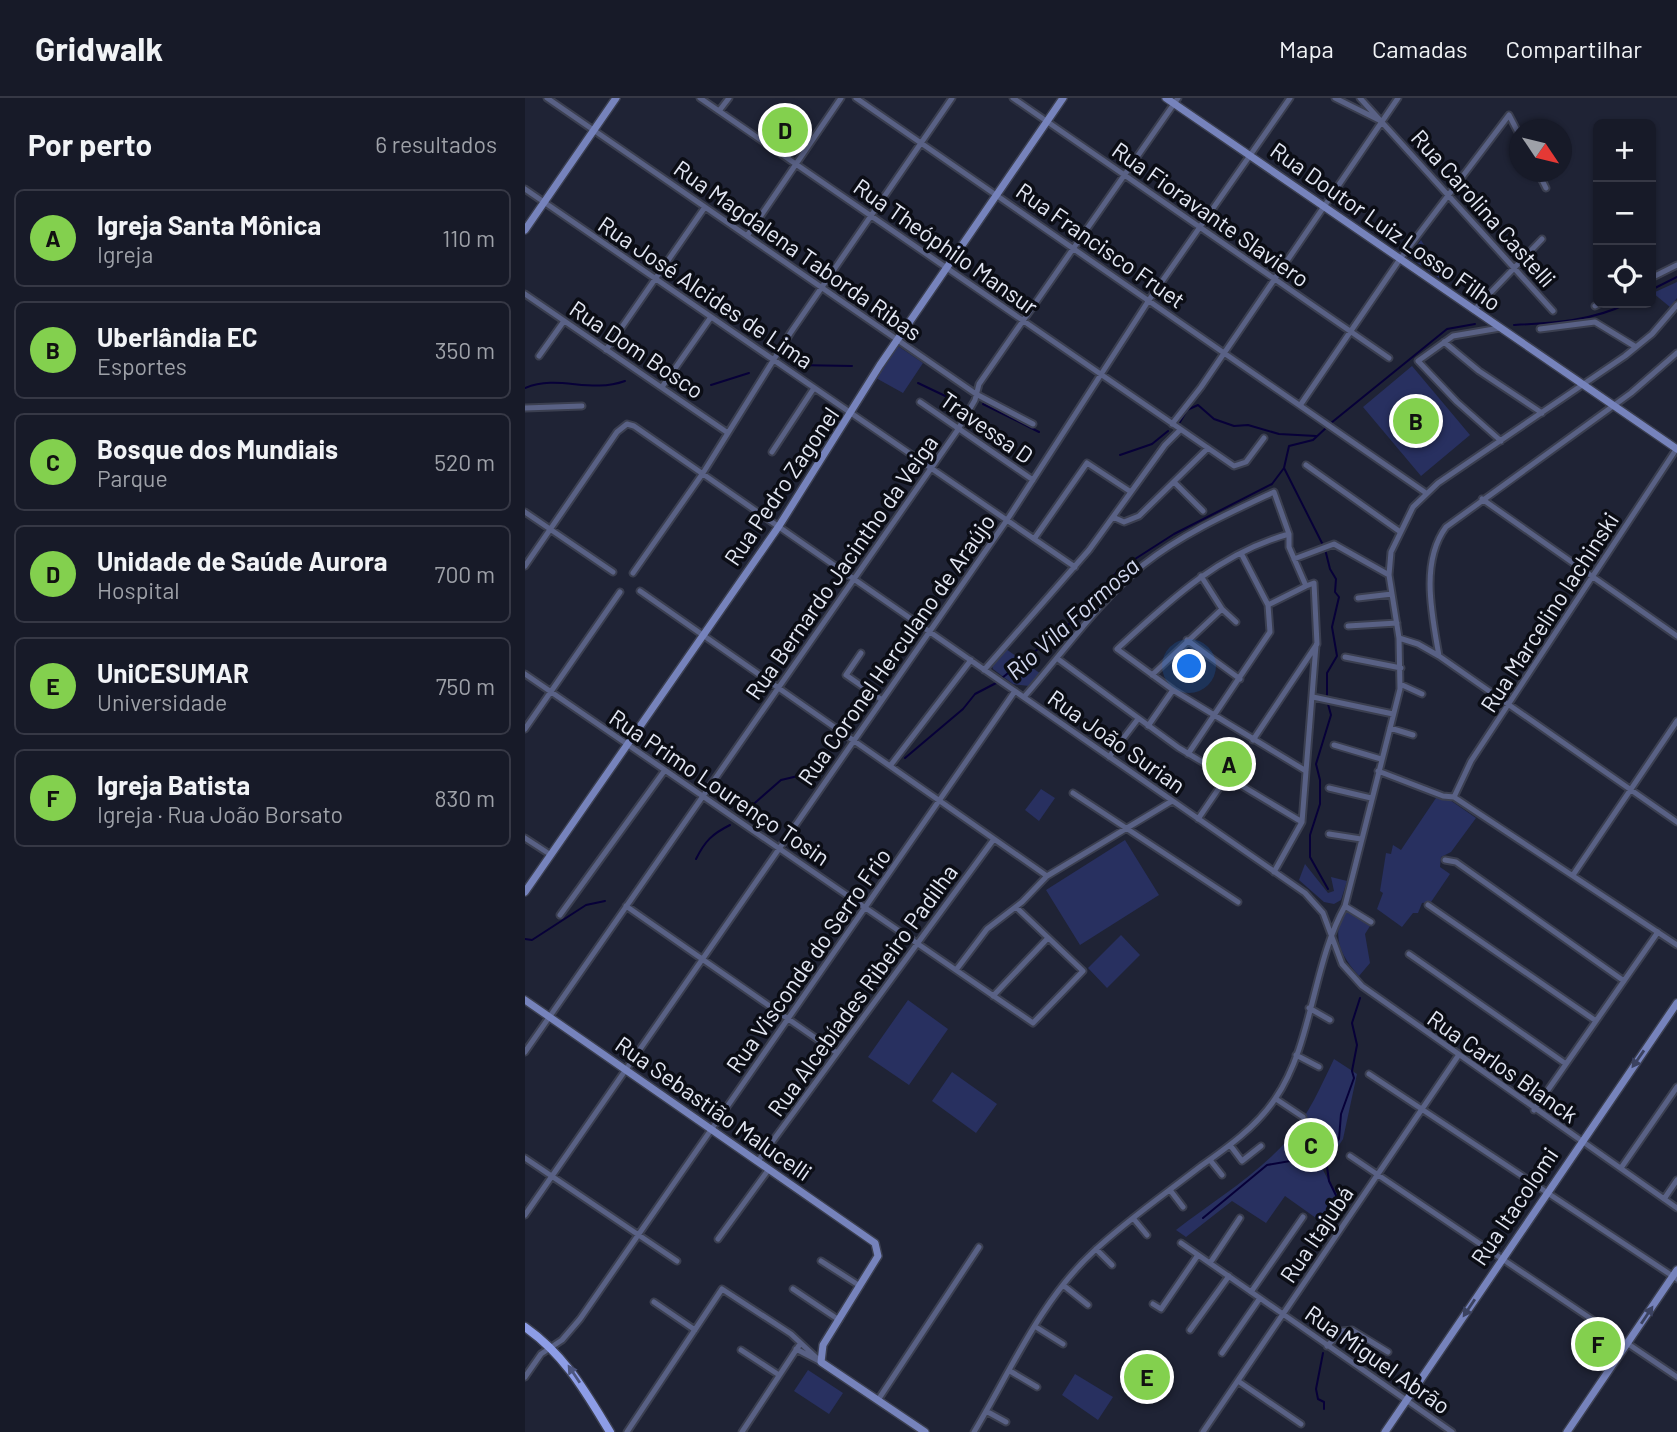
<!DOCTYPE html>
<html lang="pt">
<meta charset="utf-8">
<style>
:root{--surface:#171a28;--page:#202330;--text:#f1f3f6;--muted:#9ea1a8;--line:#363845;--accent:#83d04e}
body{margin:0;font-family:Barlow,sans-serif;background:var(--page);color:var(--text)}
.controls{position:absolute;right:21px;top:21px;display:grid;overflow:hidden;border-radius:10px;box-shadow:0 2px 5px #0004}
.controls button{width:63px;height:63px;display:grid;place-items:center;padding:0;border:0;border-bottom:2px solid var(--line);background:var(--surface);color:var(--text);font:35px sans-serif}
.compass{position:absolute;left:984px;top:21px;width:63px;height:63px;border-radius:50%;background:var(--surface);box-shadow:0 2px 5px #0004;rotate:125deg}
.you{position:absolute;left:665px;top:569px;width:24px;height:24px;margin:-18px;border:5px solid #fff;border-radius:50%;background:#1a73e8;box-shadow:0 0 0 10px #1a73e833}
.badge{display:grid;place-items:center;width:46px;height:46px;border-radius:50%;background:var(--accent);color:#111;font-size:23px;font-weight:700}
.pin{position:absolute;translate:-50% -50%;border:4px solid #fff;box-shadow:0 2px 7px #0006}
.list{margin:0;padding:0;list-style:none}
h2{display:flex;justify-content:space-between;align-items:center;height:91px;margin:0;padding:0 28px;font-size:30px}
h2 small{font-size:23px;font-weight:400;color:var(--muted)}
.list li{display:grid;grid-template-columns:46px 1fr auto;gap:21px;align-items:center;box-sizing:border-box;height:98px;margin:0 14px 14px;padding:0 14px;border:2px solid var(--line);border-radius:10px}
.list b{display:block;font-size:26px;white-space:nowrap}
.list p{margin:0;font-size:23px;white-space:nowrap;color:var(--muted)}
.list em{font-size:23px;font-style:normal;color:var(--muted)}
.icon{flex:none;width:38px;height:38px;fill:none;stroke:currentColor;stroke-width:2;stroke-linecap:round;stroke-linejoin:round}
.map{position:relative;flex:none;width:1152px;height:1334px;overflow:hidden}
header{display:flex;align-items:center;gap:42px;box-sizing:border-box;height:98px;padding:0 35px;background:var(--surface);border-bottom:2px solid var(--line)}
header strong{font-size:33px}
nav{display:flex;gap:38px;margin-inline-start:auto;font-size:24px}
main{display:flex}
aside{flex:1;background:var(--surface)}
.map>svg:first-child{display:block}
</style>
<header>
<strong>Gridwalk</strong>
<nav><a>Mapa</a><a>Camadas</a><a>Compartilhar</a></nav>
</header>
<main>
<aside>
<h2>Por perto<small>6 resultados</small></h2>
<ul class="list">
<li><span class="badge">A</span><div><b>Igreja Santa Mônica</b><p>Igreja</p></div><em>110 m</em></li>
<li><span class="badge">B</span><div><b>Uberlândia EC</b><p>Esportes</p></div><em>350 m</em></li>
<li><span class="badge">C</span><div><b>Bosque dos Mundiais</b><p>Parque</p></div><em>520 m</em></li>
<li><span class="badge">D</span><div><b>Unidade de Saúde Aurora</b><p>Hospital</p></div><em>700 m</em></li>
<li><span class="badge">E</span><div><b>UniCESUMAR</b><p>Universidade</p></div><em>750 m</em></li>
<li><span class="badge">F</span><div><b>Igreja Batista</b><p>Igreja · Rua João Borsato</p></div><em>830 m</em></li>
</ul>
</aside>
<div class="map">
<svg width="1152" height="1334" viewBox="0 0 1152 1334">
<rect width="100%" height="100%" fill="#1f2335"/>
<path fill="#283060" d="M896,142L917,176L914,180L884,159Z
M1152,184V200L1145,209L1128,195Z
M373,248L398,265L378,295L351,280Z
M887,268L945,337L896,378L838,309Z
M481,551L516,576L504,588L488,586L468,571L467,567Z
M516,691L530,700L514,723L500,712Z
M911,700H922L951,720L926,754L916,759L915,769L925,776L906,804L897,805L893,815H888L877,829L852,811L858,795L855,793L861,755L866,756L868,747L876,752Z
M600,742L634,797L555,847L521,792Z
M780,766L803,795L809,793L806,779L822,783L816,802L809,806L799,804L774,782Z
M820,812L845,828L840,836L845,865L834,878C815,857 806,838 820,812Z
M596,837L615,857L582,890L563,870Z
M383,902L423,931L384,987L343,959Z
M809,961L832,976L818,1041L798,1072L818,1111L805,1130L760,1098L741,1125L707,1103L661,1139L651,1132C688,1103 734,1076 764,1040C784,1016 796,988 809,961Z
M427,974L472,1006L451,1035L407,1003Z
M283,1272L318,1295L304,1316L269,1293Z
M550,1276L588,1299L573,1322L537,1297Z"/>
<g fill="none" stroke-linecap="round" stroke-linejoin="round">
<path stroke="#070038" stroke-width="2" d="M1126,192L1152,179
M989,227C1028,225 1068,223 1103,205
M271,267L327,268
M393,285L437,306
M186,287L224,275
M0,290C34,276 64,296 100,283
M458,306L514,334
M655,324L662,312L673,307L689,321L709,328L723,327L754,336L791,338
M806,325L922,231L950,226
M595,357L627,346L643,333
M759,370L800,451L805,471L811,481L810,494L814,499L807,529L812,558L802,575V600
M477,580L555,517L564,503L596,470L649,436L747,386L759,370L764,348L788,342L802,329
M380,660L438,611L450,596L473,584
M223,711L256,682L273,678
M171,761C180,743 187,736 205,727
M803,791L785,759V737L795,706V682L791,666L806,617L803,606
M0,841L7,842L61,807L80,803
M800,1055L804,1083L818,1112
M678,1120L742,1067L794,1058L806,1051L814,1041L816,1016L829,980L827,973L832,947L827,925L835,900
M798,1255L791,1291L793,1301L799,1304V1311"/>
<defs>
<path id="street" d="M22,0L451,296L508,326
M175,0L709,368L721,364L739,340
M331,0L901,395
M488,0L864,260
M810,0L854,22
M835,0L1028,213
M194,13L204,0
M1013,74L1021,90
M0,91L550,469
M222,138L316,0
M1126,180L1152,167
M0,196L203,335
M1070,208L1076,205
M949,212L1017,141
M975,230L928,238L893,263L932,304L976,343
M1015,231L1070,224L1111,249
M919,244L954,273L1017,315
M81,252L180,109
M14,258L39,223
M137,289L186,219
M395,304L508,382
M776,306L875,161L984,17L995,38
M0,310L57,308
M647,326L676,289L873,0
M247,354L289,290
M781,367L874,433
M649,384L678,413
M957,401L1152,538
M0,414L88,474
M588,419L599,424L614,418L683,350
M764,436C694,455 644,503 592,551L648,592L781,673
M509,441L562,365L606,394
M769,461L809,446L864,477
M0,468L92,334L102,326L109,328L780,795L798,815L817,866L837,888L1152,1110
M108,475L178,375L266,234L427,0
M676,478L697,511L711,524
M115,493L522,778
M833,500L867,496
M743,507L781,488
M823,528L872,525
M874,540L893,546L914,558L1152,724
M662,542L715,581
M336,555L321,577L357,602
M914,558C907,517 895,464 921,429L1106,295L1152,255
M820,559L876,570
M533,561L654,650L777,724
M459,572L564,452L640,347L654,333
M0,576L508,925L558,873L491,809
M627,577L697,511
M875,586L897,596
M499,599C537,556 573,504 618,467C657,436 704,415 749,394L764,436V449L781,488L789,485L792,546L728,642
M788,599L868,616
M623,628L648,592
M865,630L888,637
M0,631L95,494
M809,647L856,661
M663,656L745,534L743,507L716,455
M584,659L613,621
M365,668L446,562
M853,673L918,698L929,699L1152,847
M804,690L846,700
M548,695L713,804
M929,699L946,663L1152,350
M673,721L701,680
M804,736L836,741
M0,740L26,757
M920,762L931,764L1099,883
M749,774L777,724L791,547
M1048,777L1152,623
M903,807L1071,923
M101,808L312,955
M820,808L846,824
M35,817L140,672
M884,856L1041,966
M431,872L462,831L497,804L522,778L647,703
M468,898L523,840
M784,910L805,922
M0,954L432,333L450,302L454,286L653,0
M771,957L794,969
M844,976L1152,1181
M751,1001L778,1019
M1009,1012L1133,834
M705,1047L717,1063L736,1048
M825,1058L1152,1279
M0,1060L152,1163
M685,1062L697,1077
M233,1063L469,741
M1096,1070L1152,989
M645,1092L658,1109
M1139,1101L1152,1082
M0,1117L482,422L624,202L765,0
M608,1120L622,1137
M193,1141L244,1071
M656,1145L927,1334
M571,1151L587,1167
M296,1163L335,1188
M685,1165L715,1120
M538,1187L563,1207
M268,1191L314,1222
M726,1194L778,1119
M129,1204L170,1232
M628,1206L636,1211L673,1157
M511,1229L538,1246
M665,1232L704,1178
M802,1248L817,1233L827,1232L863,1254
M271,1251L296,1264
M216,1252L254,1277
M697,1255L735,1200
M485,1273L512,1289
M0,1279L16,1256L37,1242L55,1221L490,593
M713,1283L776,1326
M353,1302L454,1149
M461,1313L481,1324
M102,1334L197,1191L266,1236L296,1264
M217,1334L275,1246
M449,1334C485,1274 516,1202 568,1154C602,1122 640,1096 676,1068C703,1049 731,1029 750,1001C788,946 787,867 820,808L875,591L874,540L864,477L866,454L888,409L913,385L1100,258L1127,236L1152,207
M678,1334L933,958"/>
<path id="secondary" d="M641,0L1152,351
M0,132L91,0
M0,794L254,428L355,267L538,0
M0,902L350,1145L353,1158L298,1247L296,1264L400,1334
M860,1334L1152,905
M1042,1334L1152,1172"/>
<path id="primary" d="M0,1229C40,1257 60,1293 85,1334"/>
</defs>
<use href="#street" stroke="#3b3f50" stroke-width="9"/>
<use href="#secondary" stroke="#3b3f50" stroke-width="10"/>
<use href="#primary" stroke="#3b3f50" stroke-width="11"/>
<use href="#street" stroke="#596185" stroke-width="5"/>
<use href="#secondary" stroke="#7683bc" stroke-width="7"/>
<use href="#primary" stroke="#8d9de7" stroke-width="8"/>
</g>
<defs><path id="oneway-solid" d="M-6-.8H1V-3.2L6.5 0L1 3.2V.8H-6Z" transform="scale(1.75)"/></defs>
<g fill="#3b4260">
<use href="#oneway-solid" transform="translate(1113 961) rotate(125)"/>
<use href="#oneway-solid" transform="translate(944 1210) rotate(124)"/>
<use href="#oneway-solid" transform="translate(1122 1217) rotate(-56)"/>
</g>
<use fill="#4c557e" href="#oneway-solid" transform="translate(49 1276) rotate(-124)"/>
<g text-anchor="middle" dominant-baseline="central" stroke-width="7" stroke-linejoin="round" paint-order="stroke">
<g font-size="23" fill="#e4e8f4" stroke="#0b0d15">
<text transform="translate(959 110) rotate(48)">Rua Carolina Castelli</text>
<text transform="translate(686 116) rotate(35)">Rua Fioravante Slaviero</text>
<text transform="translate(861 128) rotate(35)">Rua Doutor Luiz Losso Filho</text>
<text transform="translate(576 147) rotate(35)">Rua Francisco Fruet</text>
<text transform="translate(421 148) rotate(35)">Rua Theóphilo Mansur</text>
<text transform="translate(273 152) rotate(35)">Rua Magdalena Taborda Ribas</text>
<text transform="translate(181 194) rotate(34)">Rua José Alcides de Lima</text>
<text transform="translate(112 251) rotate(34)">Rua Dom Bosco</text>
<text transform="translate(462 329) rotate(35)">Travessa D</text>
<text transform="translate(256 388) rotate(-56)">Rua Pedro Zagonel</text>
<text transform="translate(316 469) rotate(-55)">Rua Bernardo Jacintho da Veiga</text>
<text transform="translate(1024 514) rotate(-57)">Rua Marcelino Iachinski</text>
<text transform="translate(371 551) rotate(-55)">Rua Coronel Herculano de Araújo</text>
<text transform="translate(592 643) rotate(35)">Rua João Surian</text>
<text transform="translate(195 689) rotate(34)">Rua Primo Lourenço Tosin</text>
<text transform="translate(283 862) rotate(-55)">Rua Visconde do Serro Frio</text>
<text transform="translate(337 892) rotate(-54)">Rua Alcebíades Ribeiro Padilha</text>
<text transform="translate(978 968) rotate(35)">Rua Carlos Blanck</text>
<text transform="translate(189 1010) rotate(35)">Rua Sebastião Malucelli</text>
<text transform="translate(989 1108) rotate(-56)">Rua Itacolomi</text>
<text transform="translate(791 1136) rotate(-56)">Rua Itajubá</text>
<text transform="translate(853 1261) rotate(35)">Rua Miguel Abrão</text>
</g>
<g font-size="24" font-style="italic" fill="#d3d9f0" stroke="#0b0d15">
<text transform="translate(547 520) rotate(-42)">Rio Vila Formosa</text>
</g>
</g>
</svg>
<div class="controls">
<button>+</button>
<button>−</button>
<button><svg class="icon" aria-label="locate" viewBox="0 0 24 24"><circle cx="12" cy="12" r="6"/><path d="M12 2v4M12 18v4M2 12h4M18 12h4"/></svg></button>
</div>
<svg class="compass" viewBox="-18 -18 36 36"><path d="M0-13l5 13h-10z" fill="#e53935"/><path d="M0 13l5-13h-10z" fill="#9ea1a8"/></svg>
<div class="you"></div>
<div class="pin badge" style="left:704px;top:666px">A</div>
<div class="pin badge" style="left:891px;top:323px">B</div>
<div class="pin badge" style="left:786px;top:1047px">C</div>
<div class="pin badge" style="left:260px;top:32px">D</div>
<div class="pin badge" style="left:622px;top:1279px">E</div>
<div class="pin badge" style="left:1073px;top:1246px">F</div>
</div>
</main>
